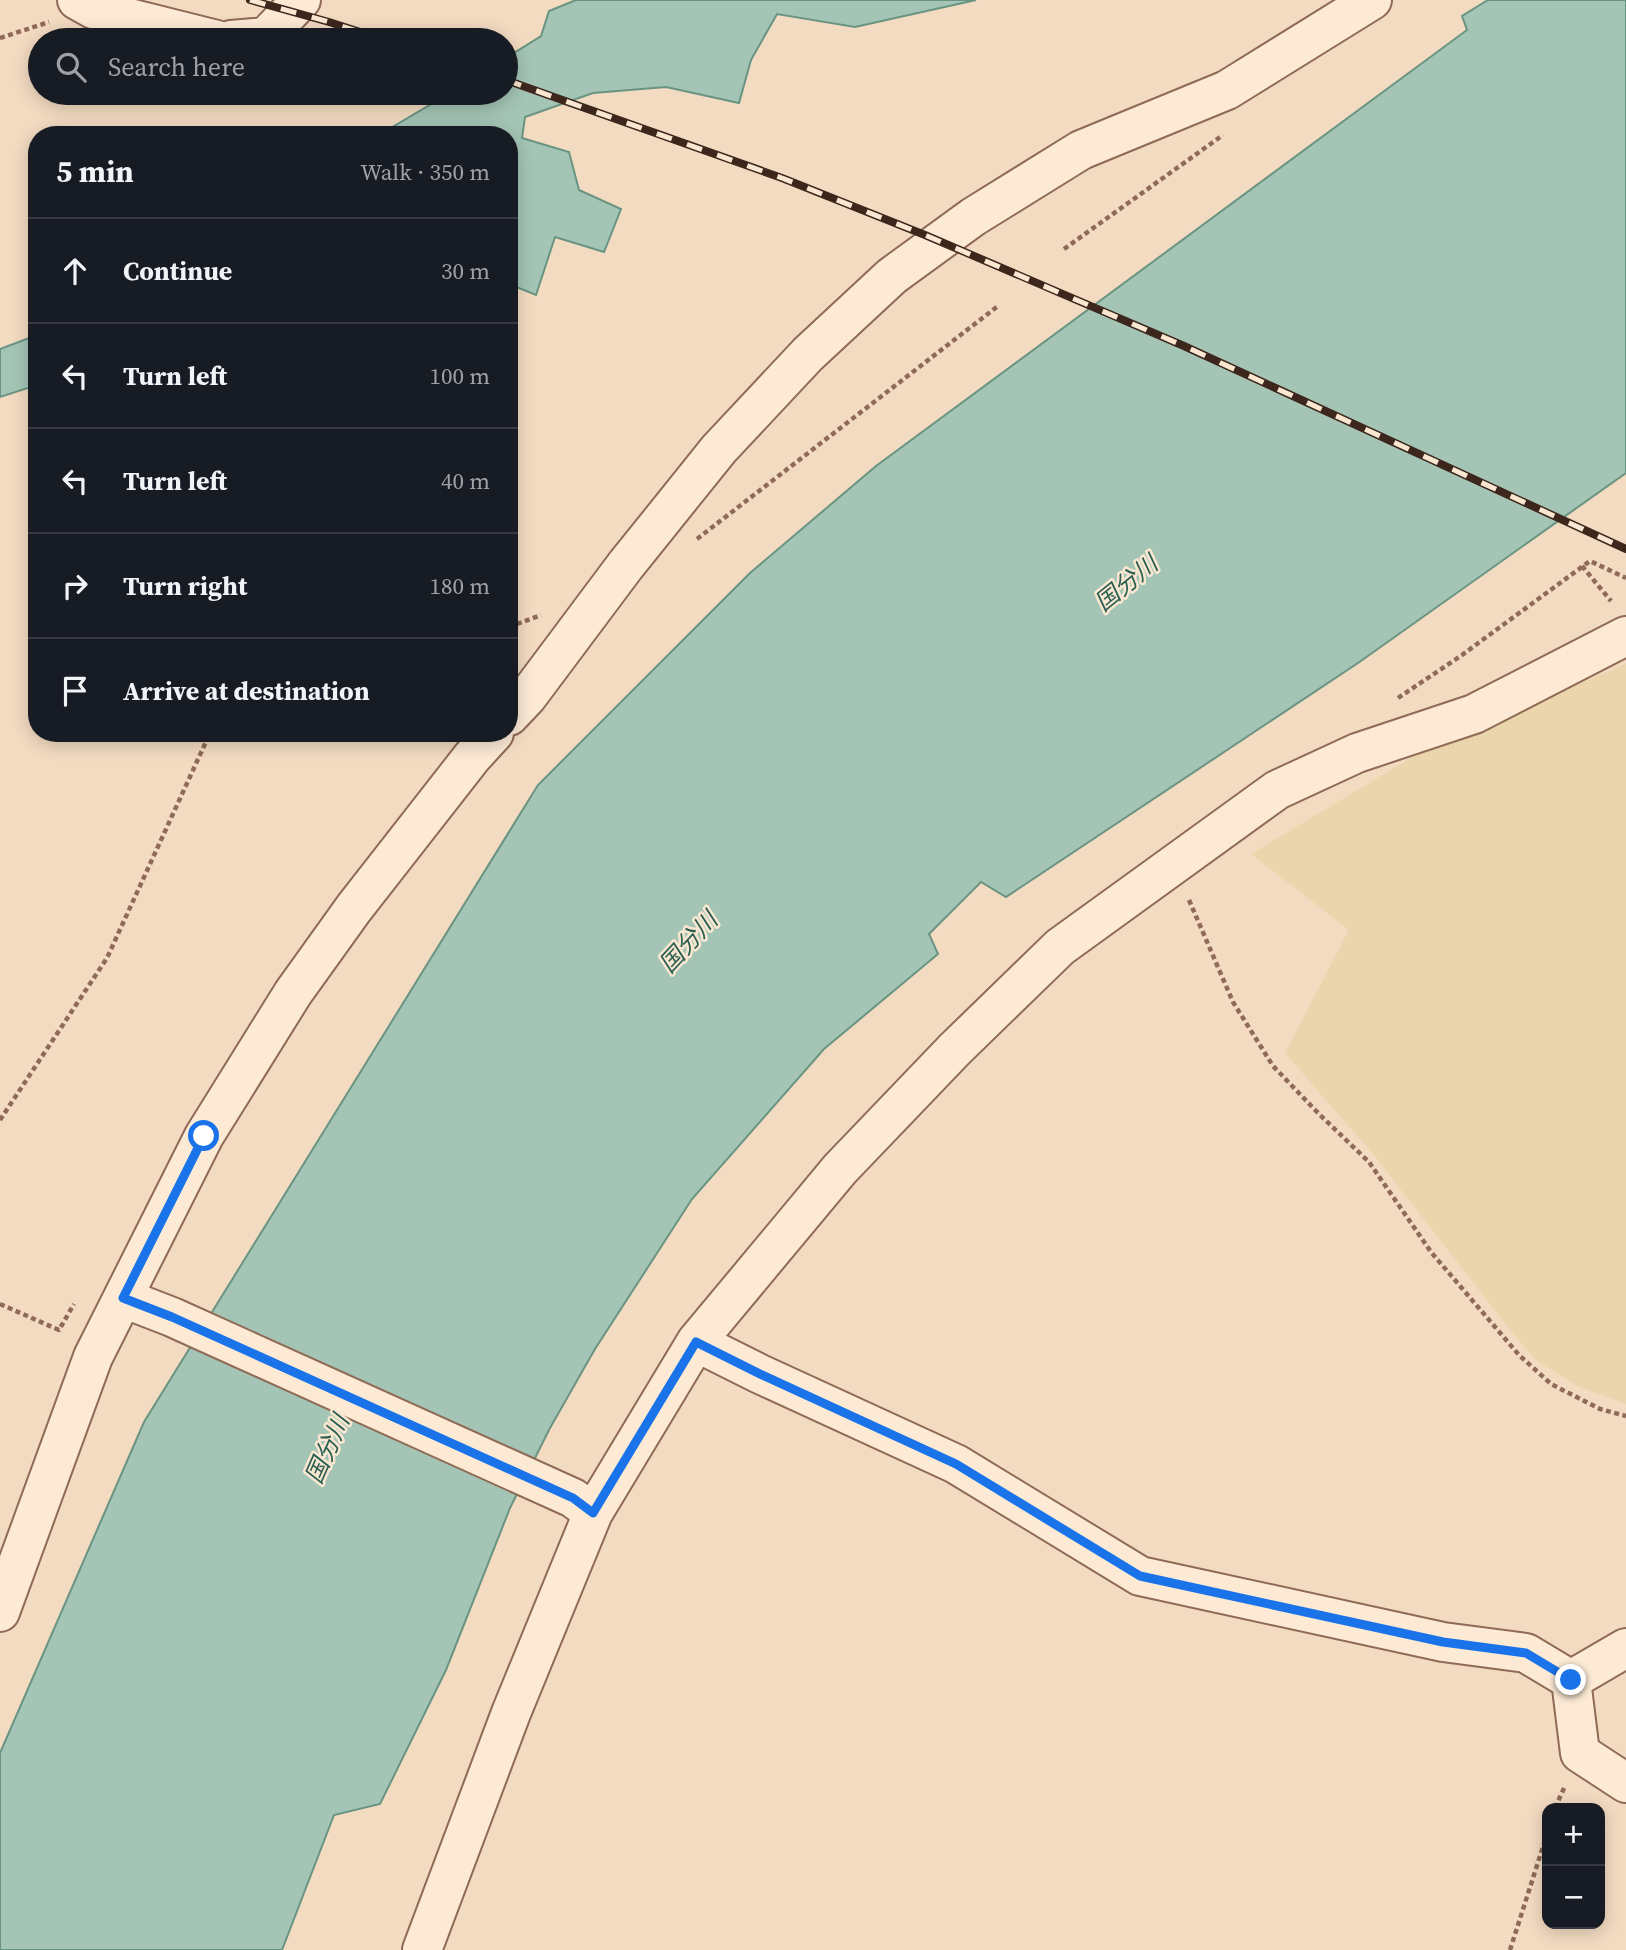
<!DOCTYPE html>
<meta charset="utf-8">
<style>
:root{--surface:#171b24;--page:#242831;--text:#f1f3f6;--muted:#9ea1a6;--line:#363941}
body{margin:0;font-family:"Source Serif 4","Noto Sans JP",serif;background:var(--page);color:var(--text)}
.controls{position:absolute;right:21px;bottom:21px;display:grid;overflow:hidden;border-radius:14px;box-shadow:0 4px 18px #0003}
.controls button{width:63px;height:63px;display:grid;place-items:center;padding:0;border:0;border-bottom:2px solid var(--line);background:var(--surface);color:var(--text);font:35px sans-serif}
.stop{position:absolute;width:21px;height:21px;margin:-16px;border:5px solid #1a73e8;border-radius:50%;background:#fff}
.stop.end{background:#1a73e8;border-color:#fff;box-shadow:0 2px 7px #0008}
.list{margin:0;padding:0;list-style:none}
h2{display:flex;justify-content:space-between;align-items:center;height:91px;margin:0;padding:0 28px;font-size:30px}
h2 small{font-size:23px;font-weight:400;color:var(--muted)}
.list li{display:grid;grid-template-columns:46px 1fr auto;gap:21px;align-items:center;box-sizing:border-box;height:105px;padding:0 28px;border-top:2px solid var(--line)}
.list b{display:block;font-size:26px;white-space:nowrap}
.list em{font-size:23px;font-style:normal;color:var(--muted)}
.icon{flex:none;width:38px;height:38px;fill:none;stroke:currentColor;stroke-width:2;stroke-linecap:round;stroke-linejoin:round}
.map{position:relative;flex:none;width:1626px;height:1950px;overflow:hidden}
.search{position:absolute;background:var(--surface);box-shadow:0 4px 18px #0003;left:28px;top:28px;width:490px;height:77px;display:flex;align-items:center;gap:18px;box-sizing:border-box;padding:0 24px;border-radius:38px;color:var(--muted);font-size:26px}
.panel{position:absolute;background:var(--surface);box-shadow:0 4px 18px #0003;left:28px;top:126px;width:490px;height:616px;border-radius:28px}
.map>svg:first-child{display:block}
</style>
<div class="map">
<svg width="1626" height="1950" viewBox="0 0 1626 1950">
<rect width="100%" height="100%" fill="#f3dbc1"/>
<path fill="#ead5ad" d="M1626,664V1404L1577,1386L1536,1360L1511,1331L1373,1154L1285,1053L1349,930L1251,854L1426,749Z"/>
<path fill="#a4c5b5" stroke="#699482" stroke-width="2" d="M576,0H976L855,27L777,14L751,60L739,103L666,87L593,93L525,117L522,138L569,152L579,190L621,209L604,252L555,237L536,295L509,284V135H379L450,93H506V58L541,36L549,11Z
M1488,0H1626V473L1358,663L1006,897L981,882L929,934L938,954L824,1049L692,1199L595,1349L550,1428L510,1508L446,1670L380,1804L334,1815L282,1950H0V1753L144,1422L538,785L750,573L876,466L1467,30L1462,16Z
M37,335V385L0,397V349Z"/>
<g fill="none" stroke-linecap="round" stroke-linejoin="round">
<defs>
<path id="minor" d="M77,0L93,9L217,40
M231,40L266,37L301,0
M509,716L527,697L625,566L719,449L808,354L892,276L973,217L1081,150L1227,90L1372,0
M123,1298L172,1317L573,1498L593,1513
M696,1342L760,1374L956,1464L1140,1576L1443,1642L1526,1653L1571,1680
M0,1612L93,1357L204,1136L293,993L354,908L472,757L494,733
M1571,1680L1580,1753L1626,1783
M1571,1680L1626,1648
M422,1950L511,1713L593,1513L696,1342L840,1169L955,1049L1060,947L1277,790L1357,753L1474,714L1626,636"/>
</defs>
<use href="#minor" stroke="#8f6a56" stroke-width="42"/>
<path stroke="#8f6a56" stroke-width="4.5" stroke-dasharray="5 3.5" stroke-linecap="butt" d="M0,38L49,22
M1064,249L1223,135
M697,539L998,306
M1582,566L1611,601
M509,627L541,615
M1398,698L1462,655L1590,561L1626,578
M1189,900L1233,1002L1273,1066L1319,1114L1369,1162L1431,1252L1519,1355L1551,1384L1600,1409L1626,1416
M0,1120L107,958L210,733
M0,1304L59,1330L74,1304
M1555,1808L1565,1786
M1510,1950L1547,1834"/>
<use href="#minor" stroke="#fcead5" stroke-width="38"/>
<defs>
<path id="rail" d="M250,0L329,22L385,40
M506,80L782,178L925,235L1184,346L1626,549"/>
</defs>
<use href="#rail" stroke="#3d261c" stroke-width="8"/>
<use href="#rail" stroke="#f9e7d1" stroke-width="5" stroke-dasharray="16" stroke-linecap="butt"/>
</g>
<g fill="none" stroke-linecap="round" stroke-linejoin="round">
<path stroke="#1a73e8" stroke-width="9" d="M204,1136L123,1298L172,1317L573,1498L593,1513L696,1342L760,1374L956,1464L1140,1576L1443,1642L1526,1653L1571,1680"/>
</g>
<g text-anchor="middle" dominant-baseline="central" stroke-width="5" stroke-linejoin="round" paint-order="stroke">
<g font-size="24" font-style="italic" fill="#295e51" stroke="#f9e7d1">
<text transform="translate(1126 583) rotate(-39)">国分川</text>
<text transform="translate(688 942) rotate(-47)">国分川</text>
<text transform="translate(327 1449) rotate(-66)">国分川</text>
</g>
</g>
</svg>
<div class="controls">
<button>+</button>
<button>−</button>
</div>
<div class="stop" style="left:204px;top:1136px"></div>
<div class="stop end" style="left:1571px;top:1680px"></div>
<div class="search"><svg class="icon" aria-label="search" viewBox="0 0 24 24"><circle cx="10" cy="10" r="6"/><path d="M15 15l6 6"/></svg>Search here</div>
<section class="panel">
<h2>5 min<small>Walk · 350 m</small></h2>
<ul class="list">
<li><svg class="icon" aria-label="ahead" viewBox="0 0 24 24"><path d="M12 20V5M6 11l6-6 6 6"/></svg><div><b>Continue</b></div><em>30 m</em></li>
<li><svg class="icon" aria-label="left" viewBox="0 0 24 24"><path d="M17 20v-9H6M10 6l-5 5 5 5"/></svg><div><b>Turn left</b></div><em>100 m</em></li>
<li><svg class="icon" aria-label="left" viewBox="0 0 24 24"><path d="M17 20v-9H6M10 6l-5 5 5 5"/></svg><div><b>Turn left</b></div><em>40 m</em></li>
<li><svg class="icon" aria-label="right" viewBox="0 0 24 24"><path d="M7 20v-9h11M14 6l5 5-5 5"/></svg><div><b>Turn right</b></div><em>180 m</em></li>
<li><svg class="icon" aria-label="arrive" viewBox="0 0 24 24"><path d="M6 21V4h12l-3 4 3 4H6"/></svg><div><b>Arrive at destination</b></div></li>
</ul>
</section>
</div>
